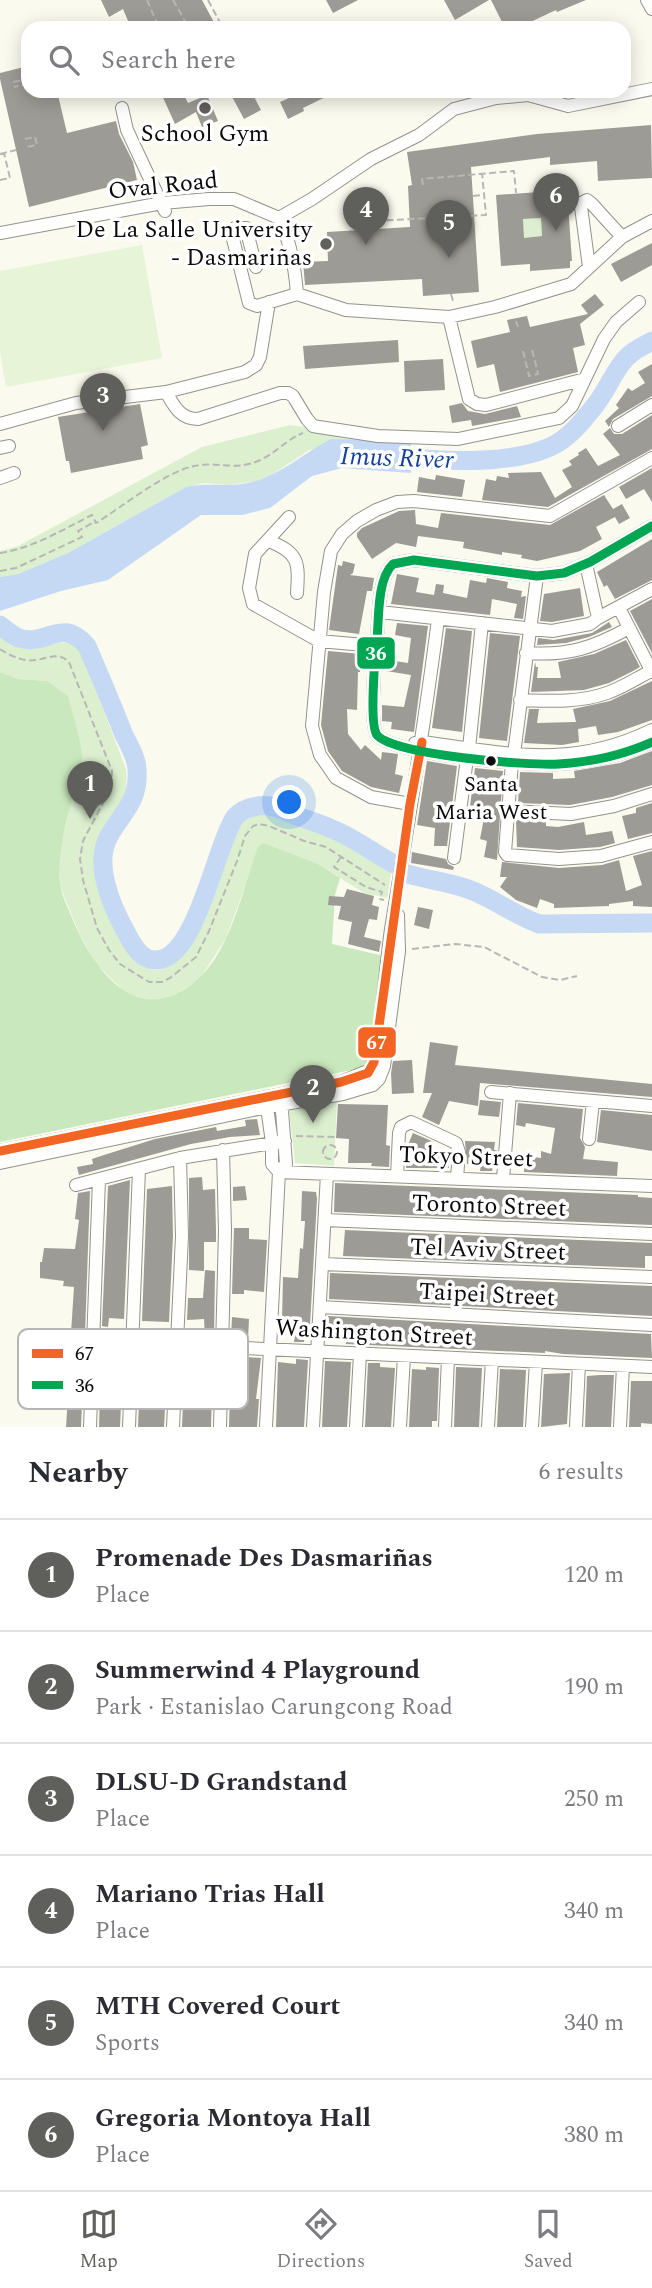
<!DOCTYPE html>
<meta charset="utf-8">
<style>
:root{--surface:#fff;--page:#f7f7f7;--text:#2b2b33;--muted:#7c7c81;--line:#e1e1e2;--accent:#5f5f5b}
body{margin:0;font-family:Spectral,serif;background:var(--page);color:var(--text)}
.you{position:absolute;left:290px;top:803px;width:24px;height:24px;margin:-18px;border:5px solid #fff;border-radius:50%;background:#1a73e8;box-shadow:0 0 0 10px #1a73e833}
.badge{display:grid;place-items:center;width:46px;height:46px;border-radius:50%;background:var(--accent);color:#fff;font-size:23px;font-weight:700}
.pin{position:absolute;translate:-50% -58px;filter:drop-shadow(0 2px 4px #0008)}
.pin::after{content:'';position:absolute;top:37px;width:24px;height:21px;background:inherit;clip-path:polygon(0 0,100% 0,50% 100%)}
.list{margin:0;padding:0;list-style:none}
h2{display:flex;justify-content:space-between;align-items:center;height:91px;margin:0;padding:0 28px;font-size:30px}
h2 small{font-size:23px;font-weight:400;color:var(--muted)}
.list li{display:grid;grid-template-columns:46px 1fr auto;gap:21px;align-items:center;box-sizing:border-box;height:112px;padding:0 28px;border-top:2px solid var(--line)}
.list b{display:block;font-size:26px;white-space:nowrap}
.list p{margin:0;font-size:23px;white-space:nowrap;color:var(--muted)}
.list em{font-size:23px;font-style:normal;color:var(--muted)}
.icon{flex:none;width:38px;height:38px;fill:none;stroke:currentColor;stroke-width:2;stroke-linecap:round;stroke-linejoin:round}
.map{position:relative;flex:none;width:652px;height:1427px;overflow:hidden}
.search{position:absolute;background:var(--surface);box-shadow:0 4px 18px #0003;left:21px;right:21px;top:21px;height:77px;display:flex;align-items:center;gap:18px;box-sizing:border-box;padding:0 24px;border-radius:21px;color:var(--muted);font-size:26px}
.sheet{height:763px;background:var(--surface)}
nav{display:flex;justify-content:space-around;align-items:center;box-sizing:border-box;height:98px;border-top:2px solid var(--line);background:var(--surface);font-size:19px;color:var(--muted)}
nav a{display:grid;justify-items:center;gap:4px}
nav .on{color:var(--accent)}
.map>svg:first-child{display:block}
</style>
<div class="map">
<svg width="652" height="1427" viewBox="0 0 652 1427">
<rect width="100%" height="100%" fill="#fafaef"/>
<path fill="#dcf0cf" d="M541,218L542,236L524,238L523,219Z
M290,425L411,441L309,450L273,474L257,481L228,485L204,483L186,487L68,553L18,574L0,577V551L18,546L202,447Z
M0,634C34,664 41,639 74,643L81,652L126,769C127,782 127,793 122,805C111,827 94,833 96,862C98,891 120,963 154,970C164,972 178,959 185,952C208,926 224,868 235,834L241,822L249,815L261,812L273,815L336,838L391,873L387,898L364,893L318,864L261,844L226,938L201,977L176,995L160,1001H145L126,993L95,963L79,933L60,886L59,854L82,758L47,681L18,679L0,672Z
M337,1100L334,1166L295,1163L289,1109Z"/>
<path fill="#cae8bd" d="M0,672L18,679L47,681L68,696C72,713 82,742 82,758C82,768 77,780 75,789C67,820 57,851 60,883C61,895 68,907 72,918C95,974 141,1033 200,977C231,948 244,886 258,847L263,843L318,864L340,878L335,895L332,944L384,956L369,1060L361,1068L0,1142Z"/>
<path fill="#e7f4d8" d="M142,245L162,358L6,387L0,352V271Z"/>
<path fill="#c6d9f4" d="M331,439L411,441V473L342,468L312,476L270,508L242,515H201L108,580L61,591L0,611V577L18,574L68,553L186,487C208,482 230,488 252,482C281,475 305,452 331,439Z"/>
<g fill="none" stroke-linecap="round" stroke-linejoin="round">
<path stroke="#c6d9f4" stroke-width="19" d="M385,456C432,460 505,467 550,447C568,439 581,423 593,408C605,394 611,377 622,363C630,352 641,347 652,341
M0,625C6,630 12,635 19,638C48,647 61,616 87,646C100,676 112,705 124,735C129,745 137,758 137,770C139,802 123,811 109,836C93,864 112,907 126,932C132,943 140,960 155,960C196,962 216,844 235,817C241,810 250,807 258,806C271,804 283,810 294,815C309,820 325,825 339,832C358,841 376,854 394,864
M408,874C428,880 449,882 468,889C493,898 514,915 539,924L652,923"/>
</g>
<path fill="#9c9b95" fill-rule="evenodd" d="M101,0H202L217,28H131L123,9L109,17Z
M326,0H358L333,13Z
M444,0H489L455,20Z
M491,0H586L557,12L556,10L524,25L523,23L512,28H505Z
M28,66V91H57L67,133L116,121L119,134L133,162L137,180L29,207L0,79V73Z
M160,91H182L188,103L207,95L218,121L202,127L196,112L175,124Z
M229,91H251L261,110L244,119Z
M305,91H338L303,108L304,111L288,119L280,102Z
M651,125L652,178L598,181L597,161L550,165V157L471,167L479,292L423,296L422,279L305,285L303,262L328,261L327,232L410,227L408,186L412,185L407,152L537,134Z
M567,190L572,261H570V268L530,271V264L501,266L496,195ZM541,218L542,236L524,238L523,219Z
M652,243V265L621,282L611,264Z
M595,294L604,305L580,324L585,345L573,348L578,372L500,392L494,364L477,368L471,341L510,332L507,320L527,316L530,327L588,314L581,305Z
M398,340L399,362L305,369L303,346Z
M443,359L445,390L405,392L404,361Z
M652,364V396L613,419L609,427L605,421L619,408L616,405L628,388L632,391L645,383L638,372Z
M462,403L468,411L485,414L517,406L521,417L472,426L471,420L452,423L449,406Z
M140,404L148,445L141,447L143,459L71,473L69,461H66L58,417Z
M652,415V449L548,507L482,500L486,479L496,481L497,476L509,478L508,473L541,472L555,498L572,487L562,470L572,465L569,461L579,455L578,453L586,448L598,466L620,455L603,434L610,428L614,434H622Z
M652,468V502L644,489L626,499L619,487Z
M436,475L465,480L462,497L417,492L419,477L435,480Z
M604,495L613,509L622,504L630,518L619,524L615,517L596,527L602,539L580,551L537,561L521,558L522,555L502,552V555L463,548L464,542L418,536L416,547L396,543L372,559L357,537V533L362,528L399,511L415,510L416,524L438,528L441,513L550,525Z
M652,539V580L615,599L607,585L604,587L597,572Z
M343,561L355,564L353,573L350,575L374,578L372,591H367L359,634L329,630L338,565L342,566Z
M397,574L419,578L416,592L434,595L436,584L444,585L443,593L467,598L470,580L486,583L487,578L508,582L507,588L522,591L521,597L526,596L523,619L514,618L517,604L492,599L490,615L391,604Z
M580,588L584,616L552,622L540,621L544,594Z
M652,599V653L630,611Z
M609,622L612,627L589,637L566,643L537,645L538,638L554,640L592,633Z
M397,623L428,626L414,732L391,729L392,722L382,721V705L404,707L411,675L386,671L388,660L408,663L411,638L395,635Z
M446,628L472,631L462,732L432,728Z
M490,633L520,636L507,741L479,738Z
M626,640L640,667L631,672L609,683L584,690L531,692L535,662L536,667H538L537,678H561L558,662L594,654Z
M328,651L362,654L360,672H358L357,710L347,709L348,734L361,750L365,745L381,760L382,752L398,754L395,774L403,776L399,793L371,787L342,771L328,751L321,725Z
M652,681V720L618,732L598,735L596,726L578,729L579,742L562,745L524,743L529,709H539L537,723L576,722L573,709L610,701Z
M652,751V785L612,797L570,805L518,803L520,772L553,773V779L575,778L574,771L620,763Z
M427,761L457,766L447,846H434L435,828L417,825Z
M475,768L503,771L497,860L484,857L487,841L480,839L486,808L470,806Z
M652,803V833L628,839L622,816L636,813V808Z
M516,820L546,822V826L558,827L584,822L586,835L612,831L615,843L600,847L559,850L517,847Z
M652,851V907L633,906V901L609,904V906L554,908V904L540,899L537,908L516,900L500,887L507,877H500L502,862L559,868L602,865L619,860L626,891L642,885L633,856Z
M412,852L446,859L448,864L454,867L453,870L411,863Z
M347,889L374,896L372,905L379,907L377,920L369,919L364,937L381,941L379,952L348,944L352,922L338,919L341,906L328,905L329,896L344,897Z
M418,907L433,910L429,929L414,925Z
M430,1042L458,1046L455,1065L652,1084V1097L480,1083L478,1106L449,1101L439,1125L422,1117L432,1093H423Z
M412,1060L414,1093L392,1094L391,1073L393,1061Z
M480,1100L501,1102L499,1117L478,1115Z
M518,1103L583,1109L580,1138L585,1147L583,1159L618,1162L617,1176L524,1172L526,1156L541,1158V1151L551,1154L555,1128L526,1123L525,1127L516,1125Z
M338,1104L388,1105L386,1145L390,1146L389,1167L371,1166L372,1163H348L349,1139L336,1138Z
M601,1110L652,1115V1151L597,1142Z
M257,1119L260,1135L230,1137L191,1144L79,1175L77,1167L93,1164L92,1159L104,1155L155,1139L216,1127L217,1131L246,1126L245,1120Z
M413,1133L434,1142L430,1150L449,1151V1168H406L407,1147Z
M465,1141L495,1142L494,1150H497L492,1171H480L481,1165L467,1164Z
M202,1177L203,1190L215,1189L216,1231V1242H204V1271L189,1270V1178Z
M130,1180L124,1319L109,1318L108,1327L102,1326L108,1186Z
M335,1183L638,1195V1197L652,1198V1225L334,1212Z
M172,1186L173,1236L169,1322L142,1321L147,1189Z
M245,1186L247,1200L233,1201V1187Z
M90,1191L85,1334L71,1333L74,1287L63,1286L64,1281L40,1278V1262H42L44,1248L75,1249L79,1220L75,1219L78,1193Z
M302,1191L316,1192L317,1199L310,1325H306L304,1342H294L297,1323L282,1321L283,1277L298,1278L300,1248L303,1249L305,1221H301Z
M234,1228H249V1239L267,1240L264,1292L244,1290V1294H232Z
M345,1230L652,1243V1256H645V1268L343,1256Z
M205,1270L215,1271L214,1338L205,1337L204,1319L187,1320L188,1298H203Z
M330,1273L652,1286V1316L329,1299Z
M328,1316L651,1334L652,1358L563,1354L545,1351V1353L346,1344L347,1330L327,1328Z
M232,1317L249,1319L248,1339H231Z
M141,1352L168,1353L164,1427H138Z
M185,1355H213L211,1427H182Z
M101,1356L123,1357L120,1427H99Z
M231,1356L261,1358L256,1399H259L257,1427H229Z
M73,1358H84L81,1427H66L70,1367H72Z
M296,1359L308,1360L304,1427H276L278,1362L296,1364Z
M325,1361L351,1362L347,1427H322Z
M368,1363H380V1367L395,1368L391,1427H365Z
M426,1367L439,1368L437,1421H432V1427H409L412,1369L426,1370Z
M456,1367L482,1368L479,1427H454Z
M500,1369L526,1370L523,1427H497Z
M570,1373L567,1424L541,1427L544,1374Z
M600,1375H614L611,1427H585L587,1376Z
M631,1381H652V1424L641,1423V1427H629Z"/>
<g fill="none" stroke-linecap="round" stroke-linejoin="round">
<defs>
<path id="minor" d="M647,0L652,9
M122,108L127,130L165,211
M279,218L312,199L371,159L419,135L454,109L496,98L528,95L568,106L652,89
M0,233L162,203L209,199H234L279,218C291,242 295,267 297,294
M256,267L246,228H235L232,235L249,303L257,306L297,294
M589,267L581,207L583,202L587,200L592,204L622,237
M297,294L346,310L449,317L495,307L571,284L622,237L652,221
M449,317L469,399L477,404L486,405L585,379
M166,392C174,406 180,419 198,419L280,393H288L293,396L307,419L313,426L319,427L378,436L458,439L559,418L572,406L604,339L616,322L639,302
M0,424L76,403L166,392L245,372L256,365L260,357L269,302
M618,426L652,405
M0,448L9,446
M0,478L14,473
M289,517L255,554L249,588L253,604L319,641L376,646
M652,526L590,562L564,573L537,576L414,560L393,564C377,579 379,618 377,640C375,656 369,724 377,735C393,755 530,766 559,764C591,762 623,755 652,742
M269,541C299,553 299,562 297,593
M586,564L598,618
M619,608L652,672
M380,612L552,631L590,624L598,618L652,589
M526,653C569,656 592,648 629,628
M520,700C548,701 579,703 607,693C622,688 637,678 651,671
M415,743L422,742C508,753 570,770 652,730
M469,748L482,623
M514,754L537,576
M512,762L505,852L507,855L559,859L601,856L652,842
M410,804L371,797L336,778L320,755L312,726L324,592L331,551L342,534L357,521L376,510L397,502L414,501L550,516L652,458
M508,811L571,814L614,806L652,794
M454,858L467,758
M491,1092L652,1106
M589,1139L593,1101
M0,1151L341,1082L370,1070C376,1060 376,1046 378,1034C384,999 386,964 391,929C408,825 425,723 438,619
M0,1163L267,1107L343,1094L373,1085L379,1079L384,1066L399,951L398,915
M279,1172L652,1186
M279,1172L286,1164L281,1098
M397,1176L399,1133L401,1127L411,1122L456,1143L459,1152L457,1178
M503,1179L510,1093
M76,1185L180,1158L285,1141
M325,1220L652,1234
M322,1264L652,1277
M320,1307L652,1325
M94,1341L652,1367
M90,1427L99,1179
M129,1427L139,1169
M173,1427L182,1236L180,1158
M220,1427L225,1231L223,1150
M266,1427L279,1172L272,1164V1143L266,1100
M313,1427L327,1174
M356,1427L360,1354
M400,1427L404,1356
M445,1427L448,1358
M488,1427L492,1360
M532,1427L536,1362
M576,1427L579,1364
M620,1427L623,1366"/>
</defs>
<use href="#minor" stroke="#93938e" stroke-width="14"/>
<path stroke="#b7b7b5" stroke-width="2" stroke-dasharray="7 3.5" stroke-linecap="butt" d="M147,0L159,28
M173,0L189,28
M208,0L223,28
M13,82L23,80L24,85L14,87
M187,91L189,96L199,91
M25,139L35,137L37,145L26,147
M0,154L16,150
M0,180L10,178L4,153
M423,185L422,179L514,171L516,193
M473,196L483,195
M355,222L486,215L482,173
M451,294L454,304
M516,321L518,327
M523,351L529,376L538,374L532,349
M0,553C33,548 62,530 92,515L96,523C122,507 165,472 194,466C217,461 235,471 258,461C275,454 287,439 303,433
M0,571L16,568L82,537L78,531L94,522
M0,649C8,654 17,659 26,660C42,663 56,649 69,662L112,771L111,788L83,841L80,859L83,880L97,928L109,950L120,964L149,982H162L170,978L196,957L209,931L237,861L245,836L253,826L259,824L269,826L304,841L326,847L385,885
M341,857L334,867L366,887L382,892L380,899L384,900
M412,949L455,944L484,947L542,977L560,980L577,976
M296,1136L336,1137
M323 1152a7 7 0 1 1 14 0a7 7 0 1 1-14 0Z"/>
<use href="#minor" stroke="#fefefd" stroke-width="12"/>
<defs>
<path id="bus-1" d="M0,1151L341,1082L368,1073L374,1062L410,804L422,742"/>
<path id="bus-2" d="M652,526L590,562L564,573L537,576L414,560L393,564C377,579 379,618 377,640C375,656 369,724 377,735C393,755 530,766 559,764C591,762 623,755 652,742"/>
</defs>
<use href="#bus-1" stroke="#fff" stroke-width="14"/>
<use href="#bus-2" stroke="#fff" stroke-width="14"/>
<use href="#bus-1" stroke="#f26522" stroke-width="9"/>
<use href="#bus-2" stroke="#00a651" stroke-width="9"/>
</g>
<g fill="#5f5f5b" stroke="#fff" stroke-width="2.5">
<circle cx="205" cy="108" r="7"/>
<circle cx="326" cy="244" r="7"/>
</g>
<circle fill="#0b0b0b" stroke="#fff" stroke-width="2.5" cx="491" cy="761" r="6"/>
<g text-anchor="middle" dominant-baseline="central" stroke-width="7" stroke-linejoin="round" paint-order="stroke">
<g font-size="22" fill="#0b0b0b" stroke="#fff">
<text x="491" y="784">Santa<tspan x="491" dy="28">Maria West</tspan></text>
</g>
<g font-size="24" fill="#0b0b0b" stroke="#fff">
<text x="205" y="134">School Gym</text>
<text x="312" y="230" text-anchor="end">De La Salle University<tspan x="312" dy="28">- Dasmariñas</tspan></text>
</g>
<g font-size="24" fill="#0b0b0b" stroke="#fff">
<text transform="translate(163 186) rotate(-6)">Oval Road</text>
<text transform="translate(466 1157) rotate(2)">Tokyo Street</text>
<text transform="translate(489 1206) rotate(2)">Toronto Street</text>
<text transform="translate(488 1250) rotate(2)">Tel Aviv Street</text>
<text transform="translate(487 1295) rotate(3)">Taipei Street</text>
<text transform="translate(374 1333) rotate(3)">Washington Street</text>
</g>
<g font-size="26" font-style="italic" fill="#16429c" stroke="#fff">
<text transform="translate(397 458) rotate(2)">Imus River</text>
</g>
</g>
<rect x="18" y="1329" width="230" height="80" rx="10" fill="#fff" stroke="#b6b6b6" stroke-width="2"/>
<rect x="32" y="1349" width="31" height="9" fill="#f26522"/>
<rect x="32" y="1381" width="31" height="8" fill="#00a651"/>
<g font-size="19" fill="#0b0b0b">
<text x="75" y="1360">67</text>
<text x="75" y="1392">36</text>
</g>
<g stroke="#fff" stroke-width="2.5">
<rect x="356" y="636" width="40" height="34" rx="7" fill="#00a651"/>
<rect x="357" y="1026" width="40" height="33" rx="7" fill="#f26522"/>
</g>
<g font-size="19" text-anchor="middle" font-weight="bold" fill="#fff">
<text x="376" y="660">36</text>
<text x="377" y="1049">67</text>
</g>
</svg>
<div class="you"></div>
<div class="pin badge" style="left:90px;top:819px">1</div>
<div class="pin badge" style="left:313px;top:1123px">2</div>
<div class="pin badge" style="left:103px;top:431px">3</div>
<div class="pin badge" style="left:366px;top:245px">4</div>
<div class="pin badge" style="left:449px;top:258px">5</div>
<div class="pin badge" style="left:556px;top:231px">6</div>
<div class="search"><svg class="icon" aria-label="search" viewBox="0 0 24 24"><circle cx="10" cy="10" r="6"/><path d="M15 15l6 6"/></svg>Search here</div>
</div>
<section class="sheet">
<h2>Nearby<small>6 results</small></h2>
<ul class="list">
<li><span class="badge">1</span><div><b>Promenade Des Dasmariñas</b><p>Place</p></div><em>120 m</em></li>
<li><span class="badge">2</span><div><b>Summerwind 4 Playground</b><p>Park · Estanislao Carungcong Road</p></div><em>190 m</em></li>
<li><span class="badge">3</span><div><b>DLSU-D Grandstand</b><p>Place</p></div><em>250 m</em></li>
<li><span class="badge">4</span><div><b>Mariano Trias Hall</b><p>Place</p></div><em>340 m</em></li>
<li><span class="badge">5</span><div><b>MTH Covered Court</b><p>Sports</p></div><em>340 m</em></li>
<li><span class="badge">6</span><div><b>Gregoria Montoya Hall</b><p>Place</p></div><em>380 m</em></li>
</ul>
</section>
<nav>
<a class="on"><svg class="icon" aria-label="map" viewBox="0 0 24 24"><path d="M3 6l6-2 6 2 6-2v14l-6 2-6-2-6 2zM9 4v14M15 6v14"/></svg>Map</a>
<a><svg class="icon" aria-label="directions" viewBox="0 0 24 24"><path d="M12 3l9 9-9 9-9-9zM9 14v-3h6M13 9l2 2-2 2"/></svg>Directions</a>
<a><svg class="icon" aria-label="saved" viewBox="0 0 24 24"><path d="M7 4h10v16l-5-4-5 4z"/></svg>Saved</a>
</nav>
